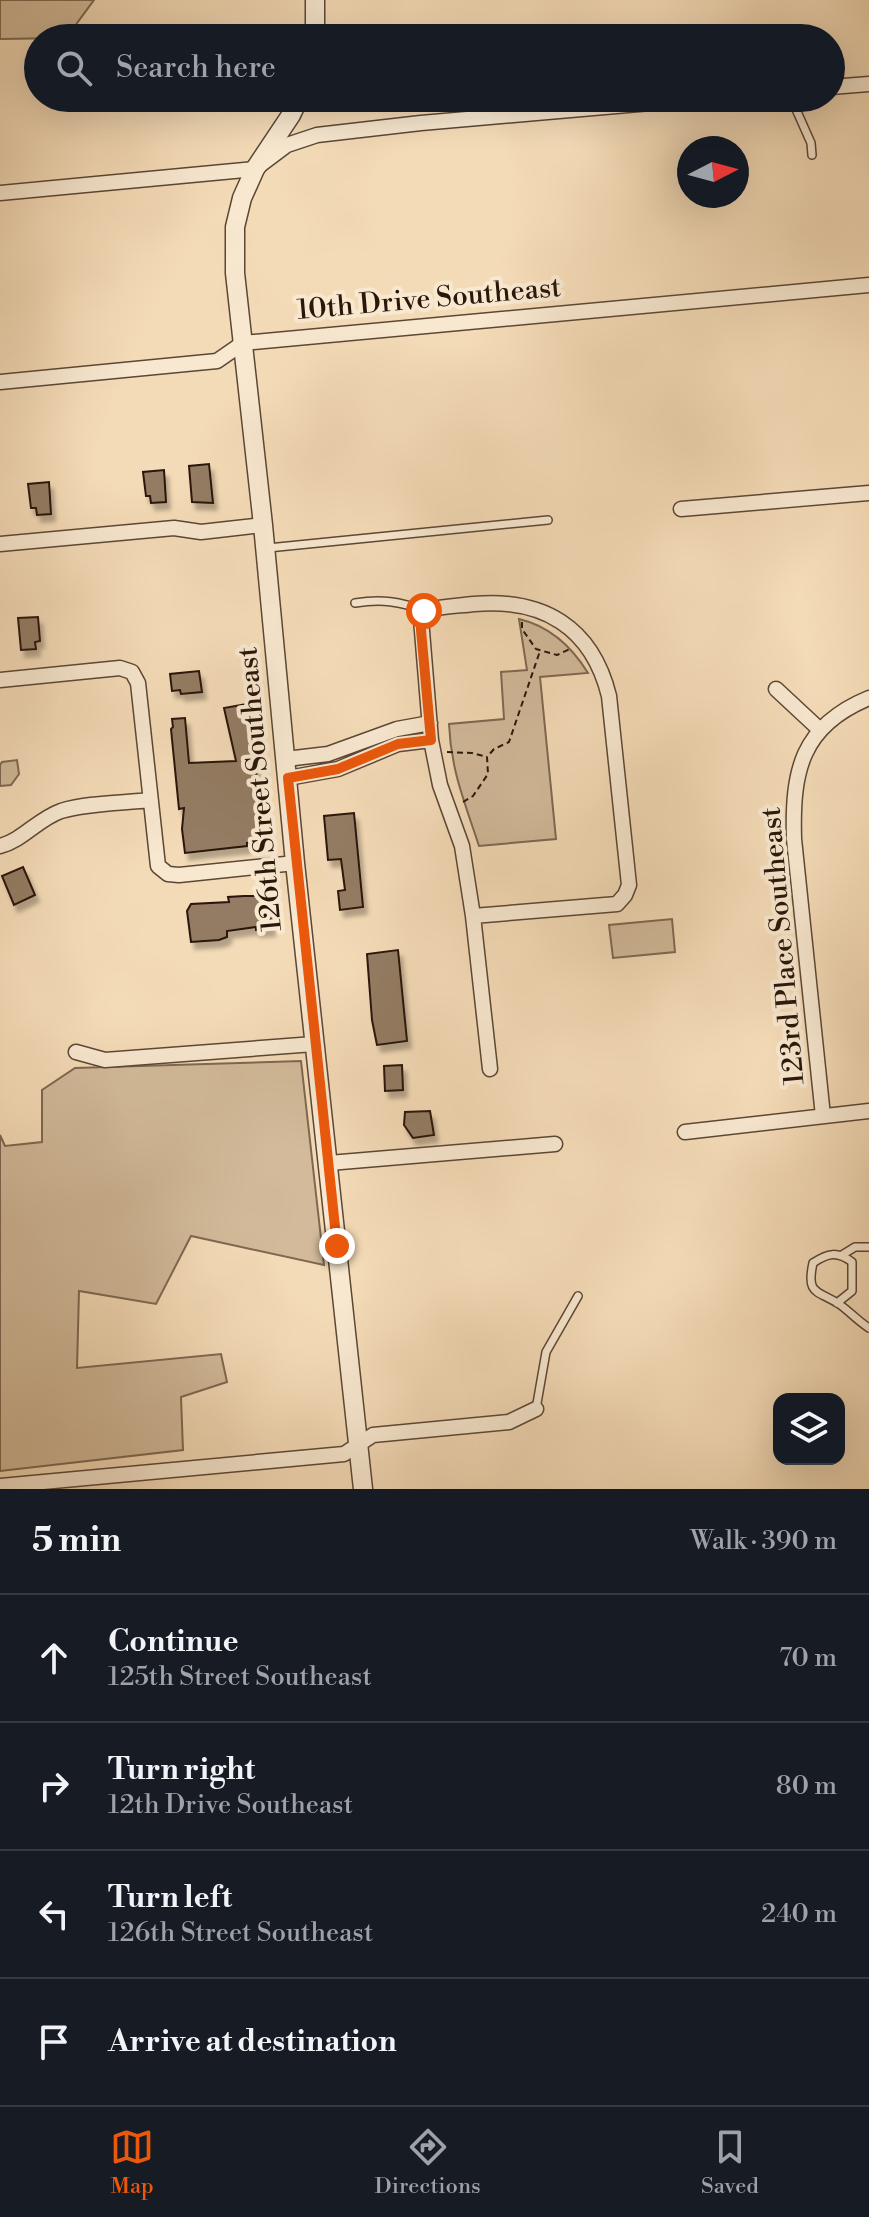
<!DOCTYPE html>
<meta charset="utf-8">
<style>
:root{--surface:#171b24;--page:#20242c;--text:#f1f3f6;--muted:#9ea1a6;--line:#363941;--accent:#ea580c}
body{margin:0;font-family:"Libre Bodoni",serif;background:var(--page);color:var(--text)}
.controls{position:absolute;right:24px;bottom:24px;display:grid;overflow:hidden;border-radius:16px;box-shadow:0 8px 32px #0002}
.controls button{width:72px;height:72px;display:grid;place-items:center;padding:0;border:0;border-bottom:2px solid var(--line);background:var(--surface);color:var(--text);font:40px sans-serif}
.compass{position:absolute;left:677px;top:136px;width:72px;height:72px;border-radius:50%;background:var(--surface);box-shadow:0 8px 32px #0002;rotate:84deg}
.stop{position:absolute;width:24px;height:24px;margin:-18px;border:6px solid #ea580c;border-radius:50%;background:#fff}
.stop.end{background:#ea580c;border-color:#fff;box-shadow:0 2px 8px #0008}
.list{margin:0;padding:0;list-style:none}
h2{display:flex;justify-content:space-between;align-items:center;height:104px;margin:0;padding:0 32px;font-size:34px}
h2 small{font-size:26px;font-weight:400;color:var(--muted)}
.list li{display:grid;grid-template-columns:52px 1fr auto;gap:24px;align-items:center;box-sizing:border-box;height:128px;padding:0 32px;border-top:2px solid var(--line)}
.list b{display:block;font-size:30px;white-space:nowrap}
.list p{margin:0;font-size:26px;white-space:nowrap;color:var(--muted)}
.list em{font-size:26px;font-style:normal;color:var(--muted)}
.icon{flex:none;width:44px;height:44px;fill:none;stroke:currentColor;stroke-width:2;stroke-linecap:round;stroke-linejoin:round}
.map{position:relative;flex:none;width:869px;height:1489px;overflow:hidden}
.search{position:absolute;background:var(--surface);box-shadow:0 8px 32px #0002;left:24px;right:24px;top:24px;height:88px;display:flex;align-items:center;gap:20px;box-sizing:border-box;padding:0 28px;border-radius:44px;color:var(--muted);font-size:30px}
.sheet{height:616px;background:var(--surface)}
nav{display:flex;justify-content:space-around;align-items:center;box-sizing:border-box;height:112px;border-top:2px solid var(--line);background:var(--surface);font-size:22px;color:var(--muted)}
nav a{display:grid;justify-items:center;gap:4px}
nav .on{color:var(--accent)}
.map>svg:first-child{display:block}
</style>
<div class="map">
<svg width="869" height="1489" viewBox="0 0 869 1489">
<defs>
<filter id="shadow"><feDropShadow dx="4" dy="7" stdDeviation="2" flood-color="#0004"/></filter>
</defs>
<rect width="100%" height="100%" fill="#f4dbb7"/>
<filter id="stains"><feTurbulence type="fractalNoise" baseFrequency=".0025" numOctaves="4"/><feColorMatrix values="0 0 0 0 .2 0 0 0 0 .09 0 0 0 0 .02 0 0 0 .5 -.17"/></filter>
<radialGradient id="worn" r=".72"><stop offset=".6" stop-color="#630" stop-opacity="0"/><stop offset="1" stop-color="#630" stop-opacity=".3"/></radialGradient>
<path fill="#d2ba9a" stroke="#7e6852" stroke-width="2" d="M0,0H94L66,38L0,39Z
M519,619C549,626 572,647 588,673L540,677L556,839L479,846C465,803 451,771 449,724L504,719L501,672L527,670Z
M17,760L19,774L11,785L0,786V765L2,762Z
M672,919L675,952L613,958L609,925Z
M301,1061L324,1265L191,1236L156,1304L79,1291L77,1368L221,1354L227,1382L181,1397L183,1450L0,1471V1135L5,1146L42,1142V1090L75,1068Z"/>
<path fill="#937c64" stroke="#2a160a" stroke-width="2" filter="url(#shadow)" d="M209,464L213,503L192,502L189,466Z
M164,470L166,502L151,503L150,496H146L143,472Z
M49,482L51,514L37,515L36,508H31L28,484Z
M38,617L40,641L35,642L36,649L21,650L18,618Z
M199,671L202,692L181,694L180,690L172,691L170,674Z
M247,704L265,841L247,843V846L185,853L182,829L184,808L179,809L171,729L173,727L172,719L185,718L189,763L236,761L224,708Z
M354,813L363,907L340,910L338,891L345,890L341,859L328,860L324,816Z
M23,867L35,895L14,905L2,876Z
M244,896H264L270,906L271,929L256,930V927L227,931V937L219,940L191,942L187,911L191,904L229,902L228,897Z
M398,950L407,1041L377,1045L372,1020L367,954Z
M402,1065L403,1090L385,1091L384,1066Z
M430,1111L434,1135L413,1138L404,1125L405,1112Z"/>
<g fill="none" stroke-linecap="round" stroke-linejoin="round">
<defs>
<path id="service" d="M791,98L811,143L812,155
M268,548L548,520
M355,603C381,599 400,601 424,611
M842,1255L855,1247H869
M837,1303L852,1291V1262C837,1251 828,1253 813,1263C806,1295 817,1290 839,1304C849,1311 858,1321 869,1328
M536,1409L546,1352L578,1296"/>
<path id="minor" d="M831,87L869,84
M0,193L255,169L287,145L317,135L421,123L708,98
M0,382L217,361L243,343L869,285
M681,509L869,493
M0,544L174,528L201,532L263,525
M0,680L120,668L132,672L138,683L158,866L168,874L179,875L295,863
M776,689L819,729
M286,759L328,754L397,729L430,723
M288,778L338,769L398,744L431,740
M0,846C23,840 38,819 61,811C86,803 123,803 150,800
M473,916L617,904L625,895L629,885L609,696C592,627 543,598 474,604C457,606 441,606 424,611L421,619L431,740L440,785L462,846L473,916L490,1069
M76,1052L105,1060L314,1044
M823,1116L794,839C792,771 801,726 869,698
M685,1132L869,1111
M329,1163L555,1144
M0,1486L344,1454L373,1435L509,1422L536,1409"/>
<path id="tertiary" d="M315,0V38
M299,98L291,115L255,169L242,198L235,227V273L263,525L295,863L363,1489"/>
</defs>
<use href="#service" stroke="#5c4735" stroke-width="10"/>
<use href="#minor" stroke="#5c4735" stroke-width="17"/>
<use href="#tertiary" stroke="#5c4735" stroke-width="21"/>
<path stroke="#2a160a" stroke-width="2" stroke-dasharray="6 4" stroke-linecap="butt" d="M522,622V629L536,649L557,655L572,648
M447,752L472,753L487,757
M463,802L473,796L488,774L487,757L494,749L509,742L540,651"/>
<use href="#service" stroke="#f8e8d0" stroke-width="7"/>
<use href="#minor" stroke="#f8e8d0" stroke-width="14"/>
<use href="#tertiary" stroke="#f8e8d0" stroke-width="18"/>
</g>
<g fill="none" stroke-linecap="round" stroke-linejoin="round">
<path stroke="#ea580c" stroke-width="10" d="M337,1246L288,778L338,769L398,744L431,740L421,630V619L424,611"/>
</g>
<g text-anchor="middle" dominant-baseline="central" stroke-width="8" stroke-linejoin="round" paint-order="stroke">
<g font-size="28" fill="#2a160a" stroke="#f8e8d0">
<text transform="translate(429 299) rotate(-5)">10th Drive Southeast</text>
<text transform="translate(260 789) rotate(-95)">126th Street Southeast</text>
<text transform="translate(783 946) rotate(-95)">123rd Place Southeast</text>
</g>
</g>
<rect width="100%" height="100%" filter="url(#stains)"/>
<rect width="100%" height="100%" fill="url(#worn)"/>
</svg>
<div class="controls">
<button><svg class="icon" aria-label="layers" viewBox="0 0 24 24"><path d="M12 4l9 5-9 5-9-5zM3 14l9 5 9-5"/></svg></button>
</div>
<svg class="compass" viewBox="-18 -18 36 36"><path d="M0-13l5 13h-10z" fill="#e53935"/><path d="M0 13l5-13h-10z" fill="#9ea1a6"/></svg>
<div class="stop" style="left:424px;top:611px"></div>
<div class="stop end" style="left:337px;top:1246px"></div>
<div class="search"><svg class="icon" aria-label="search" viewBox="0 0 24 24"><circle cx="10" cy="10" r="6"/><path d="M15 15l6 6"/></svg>Search here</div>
</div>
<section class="sheet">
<h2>5 min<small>Walk · 390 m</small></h2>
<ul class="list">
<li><svg class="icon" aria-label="ahead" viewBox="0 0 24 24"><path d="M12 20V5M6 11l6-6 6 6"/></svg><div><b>Continue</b><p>125th Street Southeast</p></div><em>70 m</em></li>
<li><svg class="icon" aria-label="right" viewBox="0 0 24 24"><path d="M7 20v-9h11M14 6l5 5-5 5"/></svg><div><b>Turn right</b><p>12th Drive Southeast</p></div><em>80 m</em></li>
<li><svg class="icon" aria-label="left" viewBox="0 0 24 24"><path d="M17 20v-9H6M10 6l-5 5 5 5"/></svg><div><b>Turn left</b><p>126th Street Southeast</p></div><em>240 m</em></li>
<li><svg class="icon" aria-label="arrive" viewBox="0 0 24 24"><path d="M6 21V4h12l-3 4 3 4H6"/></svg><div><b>Arrive at destination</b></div></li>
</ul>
</section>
<nav>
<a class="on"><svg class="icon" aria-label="map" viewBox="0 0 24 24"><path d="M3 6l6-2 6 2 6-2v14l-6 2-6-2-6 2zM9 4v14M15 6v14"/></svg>Map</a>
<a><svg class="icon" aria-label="directions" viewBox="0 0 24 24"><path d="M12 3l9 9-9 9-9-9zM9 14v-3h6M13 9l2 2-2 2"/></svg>Directions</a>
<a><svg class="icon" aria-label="saved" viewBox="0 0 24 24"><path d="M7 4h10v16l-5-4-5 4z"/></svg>Saved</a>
</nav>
